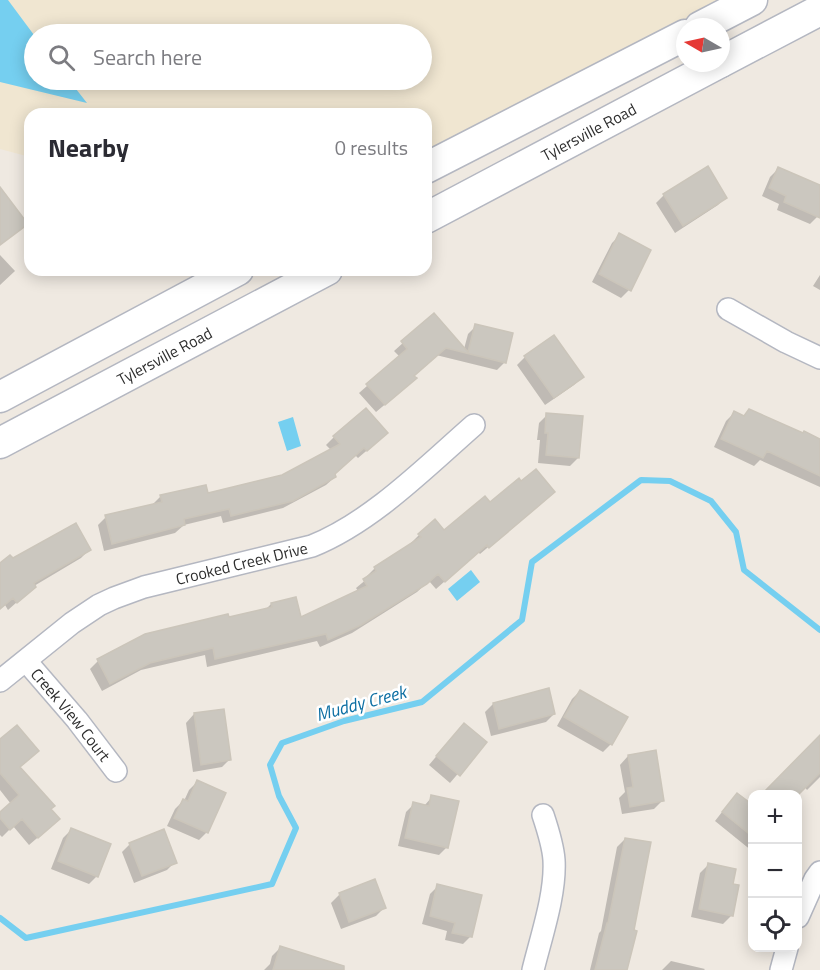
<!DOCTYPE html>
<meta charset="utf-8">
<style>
:root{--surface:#fff;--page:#f2f2f3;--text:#2b2b33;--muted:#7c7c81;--line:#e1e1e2}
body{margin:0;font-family:"Titillium Web",sans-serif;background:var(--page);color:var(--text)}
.controls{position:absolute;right:18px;bottom:18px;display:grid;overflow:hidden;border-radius:12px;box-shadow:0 3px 15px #0003}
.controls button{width:54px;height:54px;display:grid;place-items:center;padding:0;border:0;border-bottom:2px solid var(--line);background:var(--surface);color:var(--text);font:30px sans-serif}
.compass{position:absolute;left:676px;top:18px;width:54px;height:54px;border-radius:50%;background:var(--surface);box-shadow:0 3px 15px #0003;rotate:279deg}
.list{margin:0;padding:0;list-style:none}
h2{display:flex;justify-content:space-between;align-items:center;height:78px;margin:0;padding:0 24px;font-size:26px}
h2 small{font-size:20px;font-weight:400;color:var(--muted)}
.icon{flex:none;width:33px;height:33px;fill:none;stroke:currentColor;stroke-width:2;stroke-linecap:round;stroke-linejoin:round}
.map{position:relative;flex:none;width:820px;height:970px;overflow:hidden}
.search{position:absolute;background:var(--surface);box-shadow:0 3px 15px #0003;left:24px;top:24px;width:408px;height:66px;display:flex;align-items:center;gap:15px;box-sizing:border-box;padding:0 21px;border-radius:33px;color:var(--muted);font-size:22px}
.panel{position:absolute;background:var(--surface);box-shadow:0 3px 15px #0003;left:24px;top:108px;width:408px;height:168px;border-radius:18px}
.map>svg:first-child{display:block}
</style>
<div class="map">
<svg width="820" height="970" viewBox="0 0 820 970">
<rect width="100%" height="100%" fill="#efe9e1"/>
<path fill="#f0e6d1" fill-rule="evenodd" d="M0,0H752L426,168V114H30V157L0,149ZM34,34H422V80H34Z"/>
<path fill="#75cff0" d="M0,0H8L34,35V80H69L87,103L0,82Z
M293,417L301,446L287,451L278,422Z
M471,570L480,582L457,601L448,589Z"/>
<path fill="#0003" d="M778,169L820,187V211L818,216L810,224L777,210L779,204L762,196L770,177Z
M664,195L726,197L718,205L675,233L656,203Z
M620,235L629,290L621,298L592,282L612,243Z
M0,255L15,271L0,285Z
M820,275V290L813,286Z
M434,315L464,349L468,334L476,326L505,362L497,370L436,355L413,376L407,386L376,412L359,393L400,357L394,351Z
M553,337L582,377L574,385L545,405L517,365L525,357Z
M734,413L744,417L820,441V487L760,460L754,466L714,447L726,421Z
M547,415L578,458L570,466L538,463L540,440H537L539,423Z
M334,437L378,441L358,458L355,455L333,474L335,477L326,485L283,508L223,523L221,516L184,525L175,533L104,551L98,525L106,517L153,504L161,496L207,494L283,476L331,450L326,445Z
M545,499L480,554L478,552L436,589L429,581L417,592L352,633L320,647L317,641L207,667L205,655L141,670L102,691L90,669L98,661L145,635L227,619L265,610L271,604L300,619L358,591L356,588L368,578L367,576L375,568L413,544L411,543L419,535L444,532L490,504Z
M89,550L81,558L34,586L26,594L8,610L5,605L0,609V565Z
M580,691L611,744L603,752L557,726L572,699Z
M493,704L554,714L546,722L491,736L485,712Z
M194,714L230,759L222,767L193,772L186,723Z
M456,733L485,742L450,783L429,765Z
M820,737V777L807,790L804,786L796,794H761L762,793L764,794Z
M0,741L49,809L50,827L29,845L13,826L2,837L0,835V814L11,804L0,790Z
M628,756L662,801L654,809L622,814L619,798L625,792L620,765Z
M197,782L207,832L199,840L167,826L175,809L183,801H184L189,790Z
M432,797L447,847L439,855L398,846L406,812L414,804L424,806Z
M752,802V851L715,821L729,803L750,805Z
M71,830L97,876L89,884L51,869L63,838Z
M625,839L626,970H590L599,933L601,931L617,847Z
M130,844L175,862L167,870L134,883L122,852Z
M708,865L731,885V916L723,924L691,917L700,873Z
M375,881L384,908L376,916L341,929L331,903L339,895Z
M438,886L471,936L463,944L445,940L447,931L422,924L430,894Z
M280,948L313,970H264L270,964L272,956Z
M671,961L705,969L704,970H662Z"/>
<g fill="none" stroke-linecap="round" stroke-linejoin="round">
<path stroke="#75cff0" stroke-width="6" d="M0,918L26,938L272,884L296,828L279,796L270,765L282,743L344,721L422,702L522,620L532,562L641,480L670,481L711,501L736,532L744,570L820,630"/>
</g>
<path fill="#cbc7bf" stroke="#cbc5ba" stroke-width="1.5" d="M708,166L727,198L683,226L663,194Z
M778,167L820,185V218L784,202L786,196L769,188Z
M0,187L28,224L0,245Z
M619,233L651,250L631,291L599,274Z
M434,313L468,352L475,324L513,333L506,363L446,348L414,376L417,378L385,405L366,384L407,349L401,341Z
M554,335L584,377L554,398L524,356Z
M366,408L388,433L367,451L364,448L335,474L336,477L293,501L231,516L229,509L184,519L185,525L112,544L105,515L162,502L160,495L206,485L208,493L282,475L340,444L333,436Z
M749,409L803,433L804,431L820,439V476L767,451L763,458L721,439L734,411L744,416Z
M546,413L583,416L579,458L546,455L548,433H545Z
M536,469L555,492L489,548L487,545L445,582L438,574L427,584L361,625L328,640L326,634L215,659L213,648L150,663L110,684L97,659L145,634L228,614L229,617L272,607L271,603L296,597L301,617L367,586L363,579L376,571L374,567L421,537L418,534L435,519L444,530L485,496L490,502L519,478L521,481Z
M76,523L91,550L34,583L36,587L17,603L13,598L0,609V563L10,555L13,558Z
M549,688L555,714L499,729L493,703Z
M580,690L628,717L612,745L564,717Z
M224,709L231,760L201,765L194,713Z
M464,723L487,742L460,776L436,756Z
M17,725L39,751L20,767L55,806L51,809L60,819L38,838L22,819L10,830L0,818V812L19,795L0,773V739Z
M820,735V773L798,795H761Z
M656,750L664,801L630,807L627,788L633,787L628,755Z
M197,780L226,793L208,833L174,818L183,799L188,801Z
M737,793L753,805V837L722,812Z
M431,795L459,801L448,848L405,838L413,802L429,806Z
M71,828L111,844L98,877L58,861Z
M164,829L177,863L142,876L129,843Z
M625,838L651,842L634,930L637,931L627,970H595L607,923H608Z
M708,863L736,869L733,884L739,885L733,916L699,909Z
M375,879L386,908L349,922L339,893Z
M437,884L482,895L472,937L452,933L455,923L430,916Z
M280,946L344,966V970H273Z"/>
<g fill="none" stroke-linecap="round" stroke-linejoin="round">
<defs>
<g id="street">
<path d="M728,309L786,342L820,358"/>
<path id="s1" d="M26,661L77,720L116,771"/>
<path id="s2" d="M0,681L72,623L99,605L114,598L144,587L312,546C372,522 426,467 474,425"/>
<path d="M798,917L815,879L820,872"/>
<path d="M533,970C541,937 556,894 554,860C553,845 548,830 543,815"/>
<path d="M781,970L787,948"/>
</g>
<g id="secondary">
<path d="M700,27L752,0"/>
<path d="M721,62L820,10"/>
<path d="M426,168L685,35"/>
<path id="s3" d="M426,218L719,63"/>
<path d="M0,397L238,270"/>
<path id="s4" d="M0,443L327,270"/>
</g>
</defs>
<use href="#street" stroke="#b4b7c1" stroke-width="24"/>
<use href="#secondary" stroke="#b4b7c1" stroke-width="33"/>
<use href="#street" stroke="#fff" stroke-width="21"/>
<use href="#secondary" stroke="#fff" stroke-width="30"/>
</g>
<g text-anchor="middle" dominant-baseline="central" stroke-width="5" stroke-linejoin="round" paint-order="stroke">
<g font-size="16" fill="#2e2e2e" stroke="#fff">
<text stroke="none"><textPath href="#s3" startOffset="184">Tylersville Road</textPath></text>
<text stroke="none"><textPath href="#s4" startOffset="186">Tylersville Road</textPath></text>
<text stroke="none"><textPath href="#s2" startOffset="274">Crooked Creek Drive</textPath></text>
<text stroke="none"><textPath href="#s1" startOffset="70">Creek View Court</textPath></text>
</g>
<g font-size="18" font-style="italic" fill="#0d6fa3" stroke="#fff">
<text transform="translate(361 703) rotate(-15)">Muddy Creek</text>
</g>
</g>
</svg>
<div class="controls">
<button>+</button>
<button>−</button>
<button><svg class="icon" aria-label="locate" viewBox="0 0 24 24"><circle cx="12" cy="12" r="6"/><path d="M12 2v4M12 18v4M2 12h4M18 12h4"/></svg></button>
</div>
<svg class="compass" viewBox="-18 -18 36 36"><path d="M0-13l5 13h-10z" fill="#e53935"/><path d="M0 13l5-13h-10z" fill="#7c7c81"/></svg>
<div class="search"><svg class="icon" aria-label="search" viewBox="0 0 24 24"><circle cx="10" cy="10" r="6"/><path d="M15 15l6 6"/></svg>Search here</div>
<section class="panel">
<h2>Nearby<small>0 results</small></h2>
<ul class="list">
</ul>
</section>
</div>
